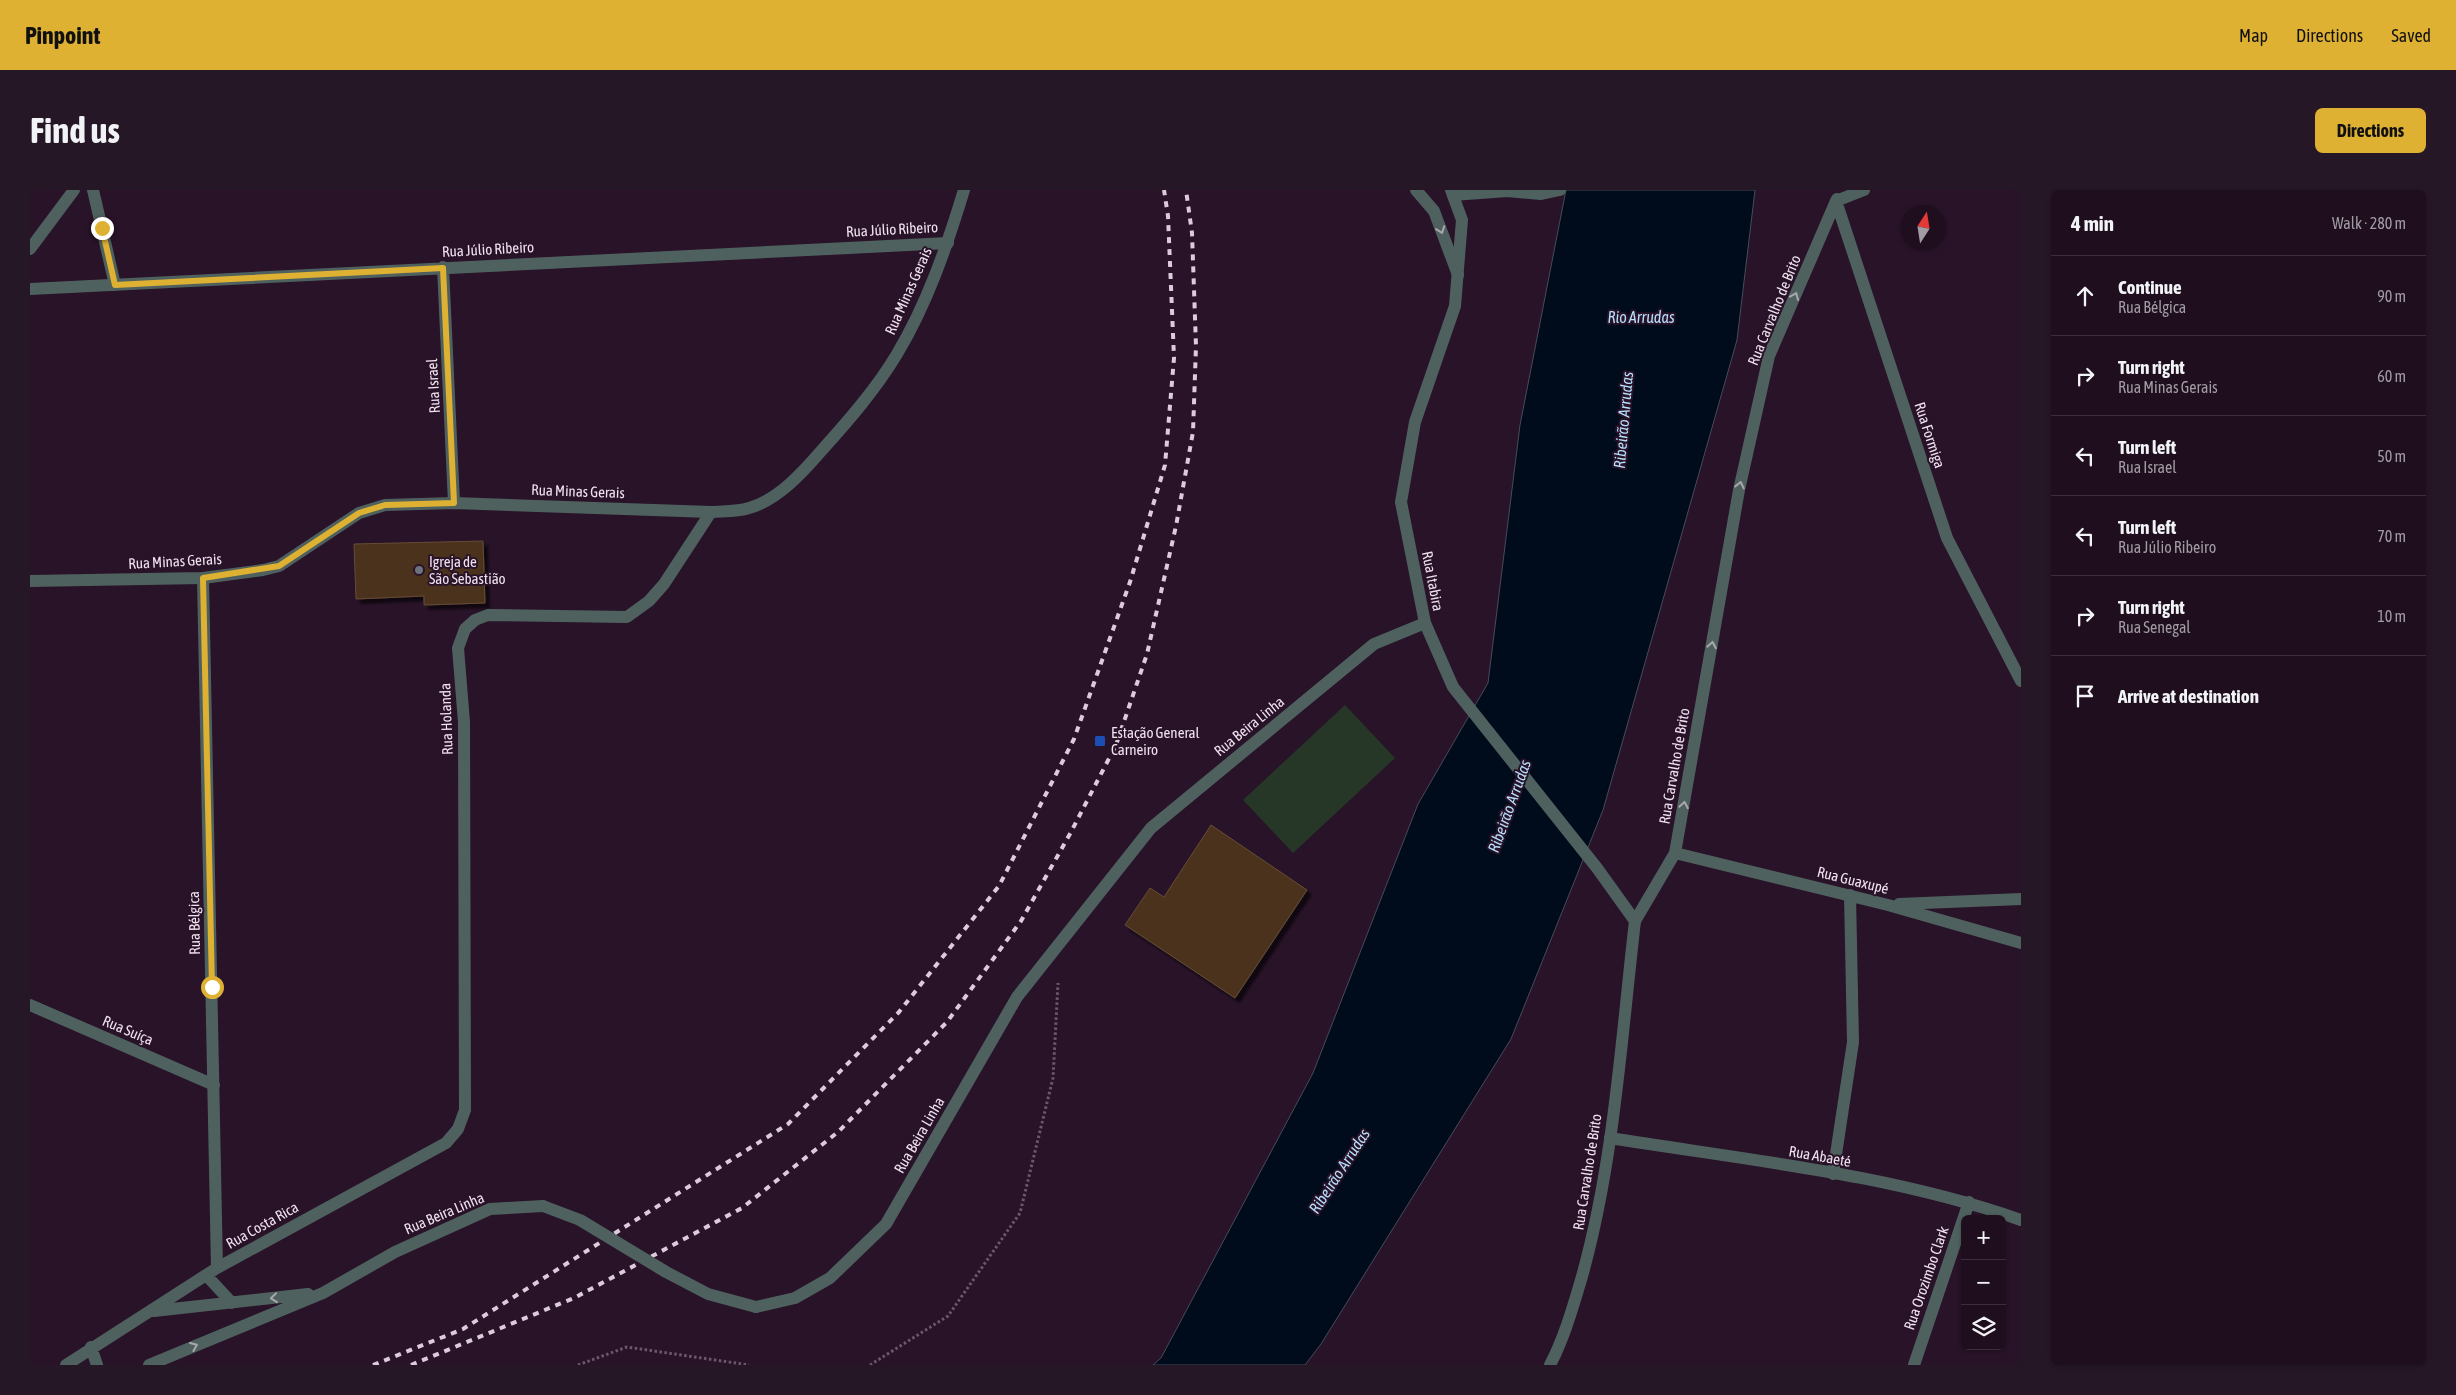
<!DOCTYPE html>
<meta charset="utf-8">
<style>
:root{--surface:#1e0e1e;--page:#261727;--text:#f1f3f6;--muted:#a19ca4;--line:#3c2e3c;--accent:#deb133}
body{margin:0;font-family:"Asap Condensed",sans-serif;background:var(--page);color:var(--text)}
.controls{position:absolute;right:15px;bottom:15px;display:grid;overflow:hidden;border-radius:8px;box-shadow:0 1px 4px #0004}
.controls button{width:45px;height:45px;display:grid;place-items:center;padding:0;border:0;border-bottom:1px solid var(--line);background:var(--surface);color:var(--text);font:25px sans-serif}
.compass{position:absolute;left:1871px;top:15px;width:45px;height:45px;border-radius:50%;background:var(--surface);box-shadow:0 1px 4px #0004;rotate:12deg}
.stop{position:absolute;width:15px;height:15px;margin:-11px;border:4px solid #deb133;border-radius:50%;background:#fff}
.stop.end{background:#deb133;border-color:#fff;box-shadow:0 1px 5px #0008}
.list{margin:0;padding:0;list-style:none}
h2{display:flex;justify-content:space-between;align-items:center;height:65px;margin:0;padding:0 20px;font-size:21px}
h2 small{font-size:16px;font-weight:400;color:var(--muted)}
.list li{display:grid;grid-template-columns:32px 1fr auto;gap:15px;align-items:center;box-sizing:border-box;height:80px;padding:0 20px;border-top:1px solid var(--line)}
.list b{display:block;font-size:19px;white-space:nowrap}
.list p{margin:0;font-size:16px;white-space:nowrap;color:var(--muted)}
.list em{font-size:16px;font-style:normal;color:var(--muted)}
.icon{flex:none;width:28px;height:28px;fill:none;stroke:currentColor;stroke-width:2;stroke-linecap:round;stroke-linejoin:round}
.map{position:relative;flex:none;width:1991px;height:1175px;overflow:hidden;border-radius:8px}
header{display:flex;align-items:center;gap:30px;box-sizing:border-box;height:70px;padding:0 25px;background:var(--accent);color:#111}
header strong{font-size:24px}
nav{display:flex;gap:28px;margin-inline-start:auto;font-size:18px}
.intro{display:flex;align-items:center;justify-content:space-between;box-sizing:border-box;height:120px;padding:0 30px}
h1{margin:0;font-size:35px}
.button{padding:12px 22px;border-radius:8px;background:var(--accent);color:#111;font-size:18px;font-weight:700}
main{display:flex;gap:30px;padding:0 30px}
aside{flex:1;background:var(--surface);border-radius:8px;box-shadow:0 1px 4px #0004}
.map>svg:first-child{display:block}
</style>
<header>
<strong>Pinpoint</strong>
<nav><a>Map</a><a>Directions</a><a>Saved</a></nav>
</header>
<div class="intro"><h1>Find us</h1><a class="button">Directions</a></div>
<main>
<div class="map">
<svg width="1991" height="1175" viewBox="0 0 1991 1175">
<defs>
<filter id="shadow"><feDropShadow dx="4.5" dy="4.5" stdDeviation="1" flood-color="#0009"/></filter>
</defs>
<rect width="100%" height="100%" fill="#281328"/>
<path fill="#273727" d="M1315,515L1365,568L1263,663L1213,610Z"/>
<path fill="#000b1b" stroke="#484b5b" d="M1536,0H1725L1707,150L1573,620L1481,849L1291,1154L1275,1175H1123L1131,1168L1283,883L1388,614L1458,493L1490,235Z"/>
<path fill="#4b321d" stroke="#664c36" filter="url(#shadow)" d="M453,351L455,413L394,415V406L326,409L324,354Z
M1181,635L1277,700L1205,808L1095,735L1120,698L1134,707Z"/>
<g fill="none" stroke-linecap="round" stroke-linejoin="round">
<path stroke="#6b586a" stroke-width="3" stroke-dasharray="2.5 2.5" stroke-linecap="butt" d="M548,1175L597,1157L719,1175
M840,1175L918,1126L990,1023L1023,888L1028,793"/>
<path stroke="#4f615f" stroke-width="12" d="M1386,0L1404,21L1428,85
M1803,984L1823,852L1820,705"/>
<path stroke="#4f615f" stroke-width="12" d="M63,0L85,95
M1423,5L1477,1L1511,4L1530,0
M1807,9L1806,11L1917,348L1991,491
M0,59L44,0
M413,77L424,313
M0,99L918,53
M173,388L187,1078
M1645,663L1858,715L1991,753
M1869,714L1991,709
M1605,731L1645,663L1709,300L1739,166L1806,11L1834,0
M0,815L184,895
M1580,948C1717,970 1860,984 1991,1030
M176,1085L202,1113
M726,1117L765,1108L800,1088L856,1034L987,807L1121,638L1344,454L1395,433
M124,1121L278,1104
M61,1157L67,1175
M36,1175L187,1078L416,953L428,939L435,920L434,532L428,458L435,439L445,430L458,425L597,427L619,411L634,394L681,322
M119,1175L293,1103L365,1062L460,1019L513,1016
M1884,1175L1939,1012"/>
<path stroke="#4f615f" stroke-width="12" d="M1421,0L1432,30L1425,116L1385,232L1371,312L1395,433L1423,497L1567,678L1605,731C1591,851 1584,974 1551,1090C1542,1120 1534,1148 1520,1175
M0,391L173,388L233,380L249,376L329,323L355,315L424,313L681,322C693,321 707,322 719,318C748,310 773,282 792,260C819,230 846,199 867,164C897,114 917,56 934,0"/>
<path stroke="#dcccdb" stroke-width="4" stroke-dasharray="6 6" stroke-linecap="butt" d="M343,1175L433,1139L758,934L869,822L969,696L1044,549L1100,392L1135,275L1144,168L1138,26L1134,0
M381,1175L544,1108L712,1018L808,942L917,832L991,731L1041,642L1086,555L1117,464L1146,336L1163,242L1166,156L1162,43L1156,0"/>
<path stroke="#4f615f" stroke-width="12" d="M513,1016L550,1030L636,1082L678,1104L726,1117"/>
</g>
<defs><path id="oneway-chevron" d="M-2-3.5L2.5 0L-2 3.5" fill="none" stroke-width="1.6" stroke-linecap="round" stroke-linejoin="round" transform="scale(1.25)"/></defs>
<g stroke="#a8a7ae">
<use href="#oneway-chevron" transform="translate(1411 40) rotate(70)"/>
<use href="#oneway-chevron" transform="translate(1765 106) rotate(-67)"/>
<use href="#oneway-chevron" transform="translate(1710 295) rotate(-78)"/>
<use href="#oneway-chevron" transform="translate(1682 455) rotate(-80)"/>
<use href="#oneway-chevron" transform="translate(1654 615) rotate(-80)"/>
<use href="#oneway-chevron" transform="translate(244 1108) rotate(174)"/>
<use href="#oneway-chevron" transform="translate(164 1156) rotate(-23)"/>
</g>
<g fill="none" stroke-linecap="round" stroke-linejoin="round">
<path stroke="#deb133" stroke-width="6" d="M72,38L85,95L413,78L424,313L355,315L329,323L249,376L173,388L182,797"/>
</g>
<circle fill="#6b7280" stroke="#281328" stroke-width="2" cx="389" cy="380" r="5"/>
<rect fill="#1a4fb4" stroke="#281328" stroke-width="2" x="1064" y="545" width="12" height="12" rx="2.5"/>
<g text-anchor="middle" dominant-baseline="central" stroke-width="4" stroke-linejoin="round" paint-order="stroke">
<g font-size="15" fill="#f0e1ef" stroke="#281328">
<text transform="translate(862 39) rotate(-3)">Rua Júlio Ribeiro</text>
<text transform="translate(458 59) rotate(-3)">Rua Júlio Ribeiro</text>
<text transform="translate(878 101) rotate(-66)">Rua Minas Gerais</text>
<text transform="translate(1744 120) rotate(-68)">Rua Carvalho de Brito</text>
<text transform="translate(403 196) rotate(-93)">Rua Israel</text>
<text transform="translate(1900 245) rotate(72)">Rua Formiga</text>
<text transform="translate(548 301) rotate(2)">Rua Minas Gerais</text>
<text transform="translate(145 371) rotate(-3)">Rua Minas Gerais</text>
<text transform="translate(1403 391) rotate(79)">Rua Itabira</text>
<text transform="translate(416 529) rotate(-92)">Rua Holanda</text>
<text transform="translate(1219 536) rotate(-39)">Rua Beira Linha</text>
<text transform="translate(1644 576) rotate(-80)">Rua Carvalho de Brito</text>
<text transform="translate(1823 690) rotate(14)">Rua Guaxupé</text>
<text transform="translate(164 733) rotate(-91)">Rua Bélgica</text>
<text transform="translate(98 840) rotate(23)">Rua Suíça</text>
<text transform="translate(889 945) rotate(-60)">Rua Beira Linha</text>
<text transform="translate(1790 966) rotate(10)">Rua Abaeté</text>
<text transform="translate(1557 982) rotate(-81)">Rua Carvalho de Brito</text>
<text transform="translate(414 1023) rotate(-23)">Rua Beira Linha</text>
<text transform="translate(232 1035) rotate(-29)">Rua Costa Rica</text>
<text transform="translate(1896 1088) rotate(-71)">Rua Orozimbo Clark</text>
</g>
<g font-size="15" fill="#f0e1ef" stroke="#281328" text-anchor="start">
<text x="399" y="371">Igreja de<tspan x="399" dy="17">São Sebastião</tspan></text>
<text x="1081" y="542">Estação General<tspan x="1081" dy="17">Carneiro</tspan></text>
</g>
<g font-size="16" font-style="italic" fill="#b5dffd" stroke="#281328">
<text x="1611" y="127">Rio Arrudas</text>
<text transform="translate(1593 230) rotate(-85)">Ribeirão Arrudas</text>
<text transform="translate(1479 616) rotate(-70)">Ribeirão Arrudas</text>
<text transform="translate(1309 981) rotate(-57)">Ribeirão Arrudas</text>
</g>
</g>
</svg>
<div class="controls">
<button>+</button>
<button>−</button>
<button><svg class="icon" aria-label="layers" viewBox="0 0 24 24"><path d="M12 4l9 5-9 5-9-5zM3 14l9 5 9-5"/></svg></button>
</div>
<svg class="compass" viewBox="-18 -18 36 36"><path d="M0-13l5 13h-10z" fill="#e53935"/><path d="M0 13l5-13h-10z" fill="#a19ca4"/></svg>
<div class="stop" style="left:182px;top:797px"></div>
<div class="stop end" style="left:72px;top:38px"></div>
</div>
<aside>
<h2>4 min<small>Walk · 280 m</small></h2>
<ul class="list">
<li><svg class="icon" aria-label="ahead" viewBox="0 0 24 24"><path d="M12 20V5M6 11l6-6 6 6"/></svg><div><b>Continue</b><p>Rua Bélgica</p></div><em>90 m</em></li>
<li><svg class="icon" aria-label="right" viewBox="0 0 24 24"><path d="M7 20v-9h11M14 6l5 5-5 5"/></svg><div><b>Turn right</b><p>Rua Minas Gerais</p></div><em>60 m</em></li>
<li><svg class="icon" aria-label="left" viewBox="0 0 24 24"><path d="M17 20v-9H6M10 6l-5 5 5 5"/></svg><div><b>Turn left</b><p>Rua Israel</p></div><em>50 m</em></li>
<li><svg class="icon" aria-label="left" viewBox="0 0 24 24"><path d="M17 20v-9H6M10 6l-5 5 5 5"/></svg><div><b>Turn left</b><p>Rua Júlio Ribeiro</p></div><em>70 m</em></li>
<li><svg class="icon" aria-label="right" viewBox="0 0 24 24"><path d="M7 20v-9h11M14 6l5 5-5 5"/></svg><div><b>Turn right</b><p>Rua Senegal</p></div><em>10 m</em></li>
<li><svg class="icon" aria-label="arrive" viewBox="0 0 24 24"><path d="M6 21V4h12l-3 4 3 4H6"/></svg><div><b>Arrive at destination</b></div></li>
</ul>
</aside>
</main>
